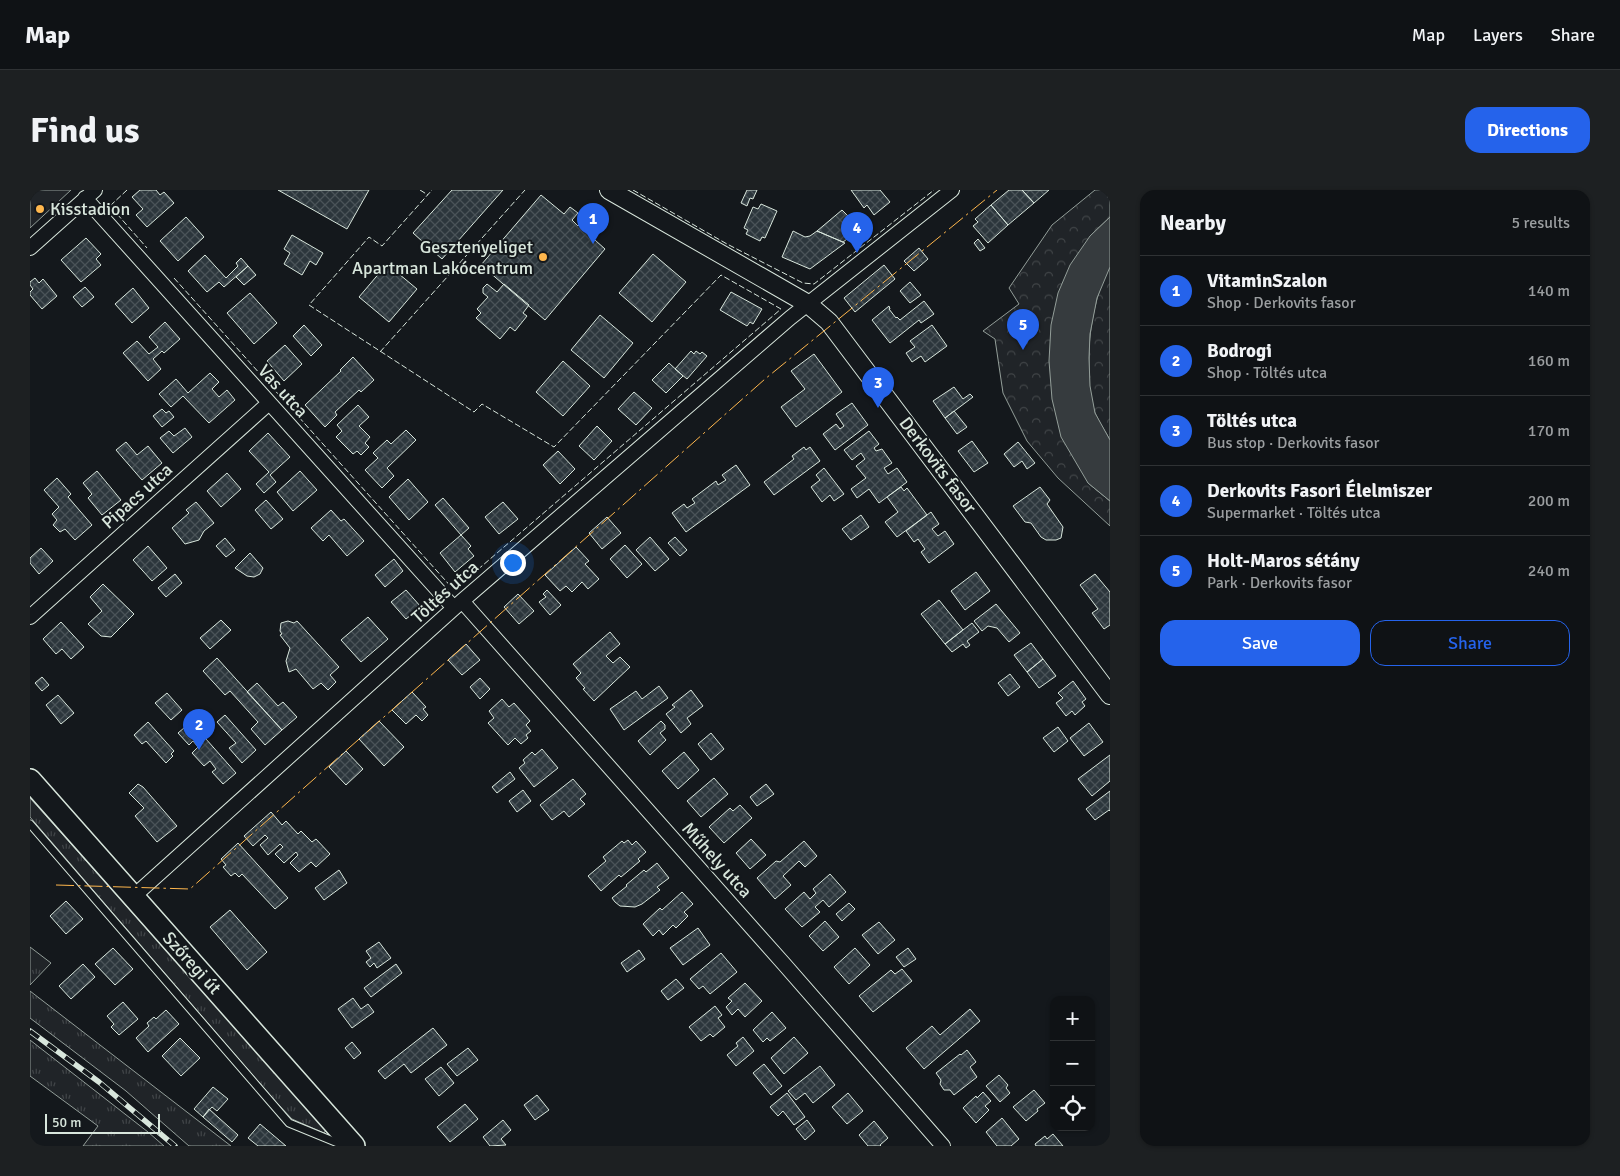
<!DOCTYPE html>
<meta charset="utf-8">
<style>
:root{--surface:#0f1215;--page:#1d2022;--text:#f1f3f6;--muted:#9b9ea0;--line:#2f3234;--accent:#2563eb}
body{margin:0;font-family:Signika,sans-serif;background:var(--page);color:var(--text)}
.controls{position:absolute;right:15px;bottom:15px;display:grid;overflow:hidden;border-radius:10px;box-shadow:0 1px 4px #0004}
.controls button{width:45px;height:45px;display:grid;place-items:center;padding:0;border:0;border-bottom:1px solid var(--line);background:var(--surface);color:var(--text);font:25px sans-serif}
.scale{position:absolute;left:15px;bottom:12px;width:115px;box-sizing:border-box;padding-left:5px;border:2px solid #d8e6dc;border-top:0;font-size:14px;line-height:18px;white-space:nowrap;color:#d8e6dc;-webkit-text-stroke:4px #14181c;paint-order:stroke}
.you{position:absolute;left:482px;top:372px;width:18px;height:18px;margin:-12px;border:4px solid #fff;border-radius:50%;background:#1a73e8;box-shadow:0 0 0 8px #1a73e833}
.badge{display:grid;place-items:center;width:32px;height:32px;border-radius:50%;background:var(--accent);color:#fff;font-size:16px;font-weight:700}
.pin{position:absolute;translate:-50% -41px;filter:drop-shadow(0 1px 2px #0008)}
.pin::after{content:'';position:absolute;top:26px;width:18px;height:15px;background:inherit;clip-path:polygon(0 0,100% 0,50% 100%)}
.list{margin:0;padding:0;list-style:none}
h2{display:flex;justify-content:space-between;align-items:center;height:65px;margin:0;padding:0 20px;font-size:21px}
h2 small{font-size:16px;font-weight:400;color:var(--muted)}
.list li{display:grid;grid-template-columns:32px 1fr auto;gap:15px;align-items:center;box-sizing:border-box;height:70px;padding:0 20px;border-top:1px solid var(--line)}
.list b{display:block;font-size:19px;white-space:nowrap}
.list p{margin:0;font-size:16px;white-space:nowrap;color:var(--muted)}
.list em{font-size:16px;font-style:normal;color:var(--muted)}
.actions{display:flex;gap:10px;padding:15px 20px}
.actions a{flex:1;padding:11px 0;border:1px solid var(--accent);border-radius:15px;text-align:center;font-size:18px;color:var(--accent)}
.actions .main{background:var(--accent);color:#fff}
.icon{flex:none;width:28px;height:28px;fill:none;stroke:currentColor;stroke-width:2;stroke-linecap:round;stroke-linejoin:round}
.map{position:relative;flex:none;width:1080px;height:956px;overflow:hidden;border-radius:15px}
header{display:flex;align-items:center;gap:30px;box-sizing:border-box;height:70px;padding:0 25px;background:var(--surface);border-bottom:1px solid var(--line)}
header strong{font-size:24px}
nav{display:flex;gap:28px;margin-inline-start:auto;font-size:18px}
.intro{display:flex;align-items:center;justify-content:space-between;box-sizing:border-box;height:120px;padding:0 30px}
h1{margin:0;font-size:35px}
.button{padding:12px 22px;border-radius:15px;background:var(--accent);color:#fff;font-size:18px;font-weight:700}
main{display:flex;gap:30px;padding:0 30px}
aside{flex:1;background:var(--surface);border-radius:15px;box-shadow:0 1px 4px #0004}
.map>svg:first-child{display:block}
</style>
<header>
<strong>Map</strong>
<nav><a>Map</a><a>Layers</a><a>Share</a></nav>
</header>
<div class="intro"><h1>Find us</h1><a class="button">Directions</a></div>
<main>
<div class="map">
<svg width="1080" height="956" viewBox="0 0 1080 956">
<defs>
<pattern id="grass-tufts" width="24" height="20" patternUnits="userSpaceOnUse" patternTransform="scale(1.25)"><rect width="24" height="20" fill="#202428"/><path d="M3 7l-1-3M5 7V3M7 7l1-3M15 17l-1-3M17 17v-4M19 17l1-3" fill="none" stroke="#404447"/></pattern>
<pattern id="park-crowns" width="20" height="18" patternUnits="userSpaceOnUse" patternTransform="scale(1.25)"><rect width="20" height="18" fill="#202428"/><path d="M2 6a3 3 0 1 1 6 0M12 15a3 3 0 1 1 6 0" fill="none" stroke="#404447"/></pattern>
<pattern id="building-cross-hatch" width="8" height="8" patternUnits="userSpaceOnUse" patternTransform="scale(1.25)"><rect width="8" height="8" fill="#2c363c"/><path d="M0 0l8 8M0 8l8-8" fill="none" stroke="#4a5358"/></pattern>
</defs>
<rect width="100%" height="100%" fill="#14181c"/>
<path fill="url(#grass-tufts)" stroke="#939e99" d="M0,608L296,940L294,943L262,929L246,912L0,627Z
M0,757L21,773L0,795Z
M0,801L201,956H159L96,901L0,828Z
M0,850L118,942L134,956H53L68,936L0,886Z"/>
<path fill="url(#park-crowns)" stroke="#939e99" d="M1065,0H1080V27L1060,46L1058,293L1080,311V336L1028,288L997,251L973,203L965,149L953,141L989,114L979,98L1022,35Z
M1080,77V250C1075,241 1069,232 1065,223C1052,186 1059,111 1080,77Z"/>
<path fill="#202428" stroke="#939e99" d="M0,0H41L0,38Z"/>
<path fill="#363b3e" stroke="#939e99" d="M1080,27V77L1067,108L1060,144L1059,168L1060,196L1065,223L1080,250V311L1058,293L1031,247L1022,209L1019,171L1021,135L1028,103L1040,75L1060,46Z"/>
<path fill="url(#building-cross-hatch)" stroke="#d8e6dc" d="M110,0H126L130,5L134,2L144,13L117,37L106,25L113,19L102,7Z
M248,0H339L317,39Z
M422,0H473L412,69L383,43Z
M717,0H727L723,9L720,8L717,16L711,13Z
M821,0H850L860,12L844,25L837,15L834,18Z
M979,0H992L1004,13L978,35L961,15Z
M992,0H1019L1004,13Z
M511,5L534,24L540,17L548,23L542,30L548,36L555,29L562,35L556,42L575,59L515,130L451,75Z
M731,14L747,21L735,48L732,47L730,51L716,44L718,40L714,38L723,17L728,19Z
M961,15L978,35L958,53L943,36L948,32L945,29Z
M812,20L831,39L813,52L787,41Z
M156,27L174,47L148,71L130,51Z
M763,41L775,47L780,46L787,41L815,53L780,79L752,67Z
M262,45L293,63L286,75L280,71L272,85L254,74L260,63L254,59Z
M56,48L71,64L66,69L71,75L51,92L31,70Z
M948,49L955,58L950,61L944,53Z
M889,58L898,69L884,81L874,71Z
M623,64L656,92L622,132L589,103Z
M175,65L196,88L208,76L206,73L211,68L218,76L194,97L189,92L177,102L158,81Z
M357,74L387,99L359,132L329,107Z
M854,75L865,89L825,122L814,108Z
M218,76L226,85L214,95L206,87Z
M5,88L9,93L13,89L27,106L12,119L0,105V102L3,99L0,95V92Z
M880,92L891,105L880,113L870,101Z
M457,94L467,102L474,94L499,115L493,123L497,126L485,141L480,137L470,149L446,128L451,123L447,119L458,107L453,103V98Z
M55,97L64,107L52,117L43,107Z
M103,98L119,118L102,133L85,114Z
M701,102L732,119L723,134L720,132L717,136L690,120Z
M220,103L247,133L224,154L197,123Z
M894,111L904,124L891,133L889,130L860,153L842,130L859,116L860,119H859L866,128L867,127L870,130Z
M570,125L603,153L574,188L541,160Z
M135,132L150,149L134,163L132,161L123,169L131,179L118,191L93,163L107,151L119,164L128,157L119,147Z
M274,135L292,155L281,166L263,146Z
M902,135L917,156L895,172L891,166L882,172L876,163L885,157L880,151Z
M255,155L272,174L254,191L237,171Z
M661,161L664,164L666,161L670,164L672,162L677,166L657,189L645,179Z
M784,164L812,202L766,237L751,217L775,199L761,181Z
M323,167L344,190L331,202L329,200L305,222L307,225L295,237L275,215L311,181L310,180Z
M533,171L560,196L533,226L506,202Z
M639,173L653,186L636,203L622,190Z
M180,183L189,192L182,199L189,207L197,200L205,210L179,233L153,206L141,217L129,204L146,189L158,203Z
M924,197L933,209L940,204L943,207L915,228L903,211Z
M604,202L622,218L606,235L588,219Z
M822,213L838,235L805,260L793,244L806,234L810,239L814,236L806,224Z
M328,215L339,227L329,236L340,247L335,253L339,257L331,265L327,261L323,264L306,247L312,241L307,235Z
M132,219L136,223L139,221L144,227L132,237L123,226Z
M924,221L937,237L927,244L915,228Z
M567,236L582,251L564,270L549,256Z
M155,238L162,247L143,263L130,248L139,241L144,246Z
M376,240L386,250L357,278L364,286L352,298L335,280L348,268L343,263L357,250L361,254Z
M839,241L849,254L844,258L846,261L852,259L862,273L854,278L858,284L867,278L877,292L849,313L839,299L827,308L821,299L836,288L826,276L835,269L831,263L822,270L814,260Z
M238,243L260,267L240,285L246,292L234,303L226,294L239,282L219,261Z
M942,251L958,273L944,282L928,261Z
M96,252L107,265L118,256L132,273L112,290L86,260Z
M988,252L1005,273L997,279L992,271L984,277L974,264Z
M774,257L776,260L780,257L790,271L744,305L734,292L764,269L762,266Z
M528,261L545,279L530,294L513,275Z
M706,275L720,295L656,342L642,323L654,314L657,318L665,313L662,309L686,291L688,295L696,290L692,285Z
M794,278L814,304L804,311L800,305L792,312L781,297L790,290L786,285Z
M67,281L91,310L72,325L58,308L62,304L53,293Z
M270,281L287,300L263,321L247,302Z
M197,283L211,299L191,317L177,301Z
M27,288L41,304L38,307L62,335L45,350L35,339L30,342L23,335L27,330L22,324L29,317L14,300Z
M378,289L398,312L379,330L359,307Z
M871,297L874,301L877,298L897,325L867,347L855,332L868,322L857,307Z
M1010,297L1020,310L1017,314L1033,337L1031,348L1026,350H1016L1011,347L1001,333L995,332L983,316Z
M413,308L439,338L431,345L441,356L438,359L444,366L425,382L410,363L431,345L405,315Z
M236,310L253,329L241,339L225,320Z
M166,312L184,333L174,341L169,350L155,354L142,338L159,323L156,320Z
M473,312L488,329L469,344L455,327Z
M301,320L311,331L314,329L334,351L317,366L299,345L293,351L281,338Z
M901,322L909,334L902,339L908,346L915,341L924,354L899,373L891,362L895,359L888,349L884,352L876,341Z
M831,325L839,337L821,350L812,339Z
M577,327L591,343L572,359L559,343Z
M620,347L639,369L625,381L606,360Z
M645,347L657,360L650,366L638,353Z
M195,348L205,360L196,367L186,356Z
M595,355L612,374L597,388L580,369Z
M118,356L137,378L122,391L103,370Z
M546,357L559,371L555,374L569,389L558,399L552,392L542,402L536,396L530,401L515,385Z
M11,358L23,371L9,384L0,373V368Z
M220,363L233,378L230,384L224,387L217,386L205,378Z
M364,369L373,381L355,397L345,385Z
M946,382L960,401L935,420L921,401Z
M145,384L152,393L136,407L128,398Z
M1065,384L1080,402V435L1074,439L1062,423L1068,419L1050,395Z
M73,394L104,424L81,447L71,446L58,434L72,421L60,407Z
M376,400L391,417L376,429L361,412Z
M517,400L531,415L520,425L509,412L516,407L513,404Z
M488,404L504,421L489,434L474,417Z
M909,410L933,440L915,454L891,424Z
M966,414L990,443L979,452L967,438L958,436L952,441L944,431Z
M338,427L358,449L331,472L311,450Z
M191,430L201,440L180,459L170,448Z
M258,431L264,433L267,431L309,477L300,485L306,492L298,500L291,493L283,499L266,479L259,482L256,471L260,458L250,445L252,444L250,441L251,433Z
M31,432L54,457L41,469L32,459L26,464L13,449Z
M942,433L949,442L937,451L940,455L936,458L933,454L922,462L915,454Z
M580,442L590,454L576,466L583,473L590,467L600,477L564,511L553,499L555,498L546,488L551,483L543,474Z
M1001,453L1013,469L997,482L984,465Z
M436,454L450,470L432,485L418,470Z
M187,468L252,540L235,555L221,539L228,532L200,501L195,505L173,481Z
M1013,469L1026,486L1009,498L997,482Z
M980,484L990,497L978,506L968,493Z
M12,487L19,495L12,501L5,493Z
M450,488L460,499L450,509L440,497Z
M1043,491L1056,509L1052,512L1055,516L1045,525L1042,521L1036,526L1026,513L1033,508L1028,503Z
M227,493L248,516L253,512L267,527L252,540L217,502Z
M629,496L638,508L594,540L580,519L606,501L612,509Z
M661,500L673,516L657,528L661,534L651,543L636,524L645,517L642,515Z
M382,502L396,517L393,519L398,525L392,531L386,525L376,534L362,520Z
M137,503L152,520L141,530L125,513Z
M28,505L44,523L31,534L16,515Z
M472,509L479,517L484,513L500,531L496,535L501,541L496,545L498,548L491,554L485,548L478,555L458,533L464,528L459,521Z
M195,525L226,560L212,573L199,558L206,553L187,532Z
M349,531L374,557L354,576L329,549Z
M631,531L635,535V539L630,543L636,550L620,565L608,551Z
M118,532L144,561L141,564L143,566L136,573L116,551L112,554L104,545Z
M161,532L206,583L193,594L182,582L186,579L180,571L174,576L162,563L168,557L163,551L159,555L148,543Z
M1059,533L1073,552L1054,566L1040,548Z
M1028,537L1038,551L1024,562L1013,548Z
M681,543L694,559L681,570L668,554Z
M512,559L528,578L504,597L489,578L495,573L493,570L502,562L505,565Z
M316,561L333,579L316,595L299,577Z
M654,562L669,580L648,599L632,581Z
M1080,565V591L1062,606L1048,589Z
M480,582L485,589L467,603L462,597Z
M684,588L698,604L671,627L657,611Z
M543,589L556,604L550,609L555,614L539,627L534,621L522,630L510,615Z
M108,594L113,597L147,636L127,652L105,626L114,618L99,603Z
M736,594L744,604L727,616L720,607Z
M493,600L501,611L487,622L479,611Z
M1080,601V621L1079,620L1065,630L1056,619Z
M710,615L722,628L694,653L679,637L700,618L703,621Z
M241,622L252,635L256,631L268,644L271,641L282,652L286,649L300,664L286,677L281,672L269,682L260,673L268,665L266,662L254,673L245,664L253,657L250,654L238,665L230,655L238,648L235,645L223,656L214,646Z
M721,649L736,665L720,679L706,663Z
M598,650L602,655L606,651L616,662L608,669L610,671L591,687L589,685L571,701L558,686L576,671L573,667L592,651L594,653Z
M774,651L787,666L775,677L769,671L753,686L761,695L745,709L727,688L746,671L750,672Z
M208,653L258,708L245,719L212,684L209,687L205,683L201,686L193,677L196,675L191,669Z
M627,673L639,688L627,697L630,700L612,714L605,717L590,716L585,712L582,708L597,696L596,695L614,680L616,682Z
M309,680L317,693L294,710L285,698Z
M800,684L816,702L799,717L793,710L785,717L790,722L772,737L755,719L774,702L780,709L786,703L783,699Z
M652,702L663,714L654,722L658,726L646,738L643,735L633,745L629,740L623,746L613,734L630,718L632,720Z
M36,711L53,729L36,744L20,726Z
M819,713L825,719L812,731L806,724Z
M200,720L237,762L217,780L180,737Z
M795,731L809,747L793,761L779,746Z
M849,732L865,750L848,764L832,745Z
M668,738L680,755L653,775L640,758Z
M349,752L361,768L347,778L344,773L340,777L336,772L341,768L336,761Z
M83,758L103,779L85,795L65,774Z
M825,758L840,775L819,794L804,777Z
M878,758L886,769L874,777L866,767Z
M609,760L615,769L597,782L591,773Z
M691,763L707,782L680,804L673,796L669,799L660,789Z
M53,774L65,787L41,809L29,796Z
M366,774L372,783L341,807L334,798Z
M872,779L882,791L843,822L829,806L861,780L865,784Z
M646,789L654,798L638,810L631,801Z
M715,793L732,811L715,827L708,819L702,825L696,817L702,811L698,808Z
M323,808L331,819L338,814L344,822L322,838L308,819Z
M93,812L108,829L89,845L81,837L84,834L77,826Z
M685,816L692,825L688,828L695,837L683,847L680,844L671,851L659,837Z
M940,819L950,831L894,879L876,858L902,836L910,845Z
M136,820L149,834L118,862L106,848L119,836L117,833L124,827L126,829Z
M742,822L756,838L740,851L737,848L733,852L723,840Z
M403,838L417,855L381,883L374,874L355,889L348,881Z
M713,847L724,861L706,876L697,865L708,856L706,853Z
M764,847L778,863L754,884L741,868Z
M150,848L170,868L151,886L132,866Z
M322,852L331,863L324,869L315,858Z
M438,858L448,870L427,886L417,874Z
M937,860L946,872L940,877L947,887L924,905L920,900H914L910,894L911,890L906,883L930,864L931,865Z
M734,874L752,896L741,905L723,883Z
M790,876L805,895L783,913L775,903L766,910L758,901Z
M411,877L424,893L409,906L395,889Z
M969,885L978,895L976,898L980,903L970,912L956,896Z
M183,897L198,909L187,921L182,917L173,927L164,919Z
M1004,900L1015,913L1007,919L1008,921L996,931L983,917Z
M953,902L961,911L955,916L959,920L946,933L933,918L946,906L947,908Z
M757,903L775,927L764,935L753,921L748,926L740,917Z
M818,903L833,921L817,934L802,917Z
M507,905L519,920L505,930L494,915Z
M435,914L448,929L420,952L407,937Z
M179,919L208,945L202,952L173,927Z
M972,928L989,949L981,956H967L956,942Z
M473,930L481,940L471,949L476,955L460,956L453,947Z
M777,930L785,941L775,950L766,939Z
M844,931L858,948L850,955L851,956H838L829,945Z
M230,934L256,956H228L218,948Z
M1023,944L1033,956H1006L1005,954L1015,946L1017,949Z"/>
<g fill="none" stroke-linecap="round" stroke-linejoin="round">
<defs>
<path id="service" d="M0,634L259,933L315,956"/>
<path id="minor" d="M55,8L424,418
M0,58L65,0
M432,411L754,774L913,956
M0,427L239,213
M103,707L432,411L760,128L922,0"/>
<path id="tertiary" d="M579,0L778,114L799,132L1080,505"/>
<path id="primary" d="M0,590L324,956"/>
</defs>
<use href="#service" stroke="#d8e6dc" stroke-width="9"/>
<use href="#minor" stroke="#d8e6dc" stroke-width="16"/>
<use href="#tertiary" stroke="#d8e6dc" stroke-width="20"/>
<use href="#primary" stroke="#d8e6dc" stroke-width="24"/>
<use href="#service" stroke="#14181c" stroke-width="7"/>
<use href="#minor" stroke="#14181c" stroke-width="14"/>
<use href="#tertiary" stroke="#14181c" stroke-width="18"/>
<use href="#primary" stroke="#14181c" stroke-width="21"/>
<defs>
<path id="rail" d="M0,841L69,892L145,956"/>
</defs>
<use href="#rail" stroke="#d8e6dc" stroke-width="5.5"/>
<use href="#rail" stroke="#14181c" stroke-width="4" stroke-dasharray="11" stroke-linecap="butt"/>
<path stroke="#d8e6dc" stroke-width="1" stroke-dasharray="6 2.5" stroke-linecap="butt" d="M97,0L80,16L117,58
M390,0L398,5
M603,0L697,54L773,93L784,94L904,0
M144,88L424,400L751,119L691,85L524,257L452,214L444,222L279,115L339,47L352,56L402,0
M350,162L495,0"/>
<path stroke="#ffb74d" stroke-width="1" stroke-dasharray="18 4 2.5 4" stroke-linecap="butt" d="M26,695L160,699L735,189L967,0"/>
</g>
<g fill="#ffb74d" stroke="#14181c" stroke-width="2">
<circle cx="10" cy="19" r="5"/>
<circle cx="513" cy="67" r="5"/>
</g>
<g text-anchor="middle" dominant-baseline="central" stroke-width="4" stroke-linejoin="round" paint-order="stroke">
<g font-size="18" fill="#d8e6dc" stroke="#14181c" text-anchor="start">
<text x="20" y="19">Kisstadion</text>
<text x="503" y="57" text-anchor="end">Gesztenyeliget<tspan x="503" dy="21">Apartman Lakócentrum</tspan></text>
</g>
<g font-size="18" fill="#d8e6dc" stroke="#14181c">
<text transform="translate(253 201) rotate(48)">Vas utca</text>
<text transform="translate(908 275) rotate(53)">Derkovits fasor</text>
<text transform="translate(107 306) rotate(-42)">Pipacs utca</text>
<text transform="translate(415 402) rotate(-42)">Töltés utca</text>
<text transform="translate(687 670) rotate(48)">Műhely utca</text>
<text transform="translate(162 773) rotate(48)">Szőregi út</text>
</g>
</g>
</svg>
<div class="controls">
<button>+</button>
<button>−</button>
<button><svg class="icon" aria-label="locate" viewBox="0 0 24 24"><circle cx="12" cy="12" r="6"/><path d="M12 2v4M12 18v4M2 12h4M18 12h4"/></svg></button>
</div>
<div class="scale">50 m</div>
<div class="you"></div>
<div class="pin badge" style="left:563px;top:54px">1</div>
<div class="pin badge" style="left:169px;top:560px">2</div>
<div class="pin badge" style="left:848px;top:218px">3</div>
<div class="pin badge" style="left:827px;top:63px">4</div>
<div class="pin badge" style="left:993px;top:160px">5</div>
</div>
<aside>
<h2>Nearby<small>5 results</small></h2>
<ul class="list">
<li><span class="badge">1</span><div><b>VitaminSzalon</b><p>Shop · Derkovits fasor</p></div><em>140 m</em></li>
<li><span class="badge">2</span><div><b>Bodrogi</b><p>Shop · Töltés utca</p></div><em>160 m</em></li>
<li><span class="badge">3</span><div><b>Töltés utca</b><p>Bus stop · Derkovits fasor</p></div><em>170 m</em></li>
<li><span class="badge">4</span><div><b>Derkovits Fasori Élelmiszer</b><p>Supermarket · Töltés utca</p></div><em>200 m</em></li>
<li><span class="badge">5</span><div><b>Holt-Maros sétány</b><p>Park · Derkovits fasor</p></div><em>240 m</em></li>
</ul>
<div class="actions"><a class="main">Save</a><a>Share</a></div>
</aside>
</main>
